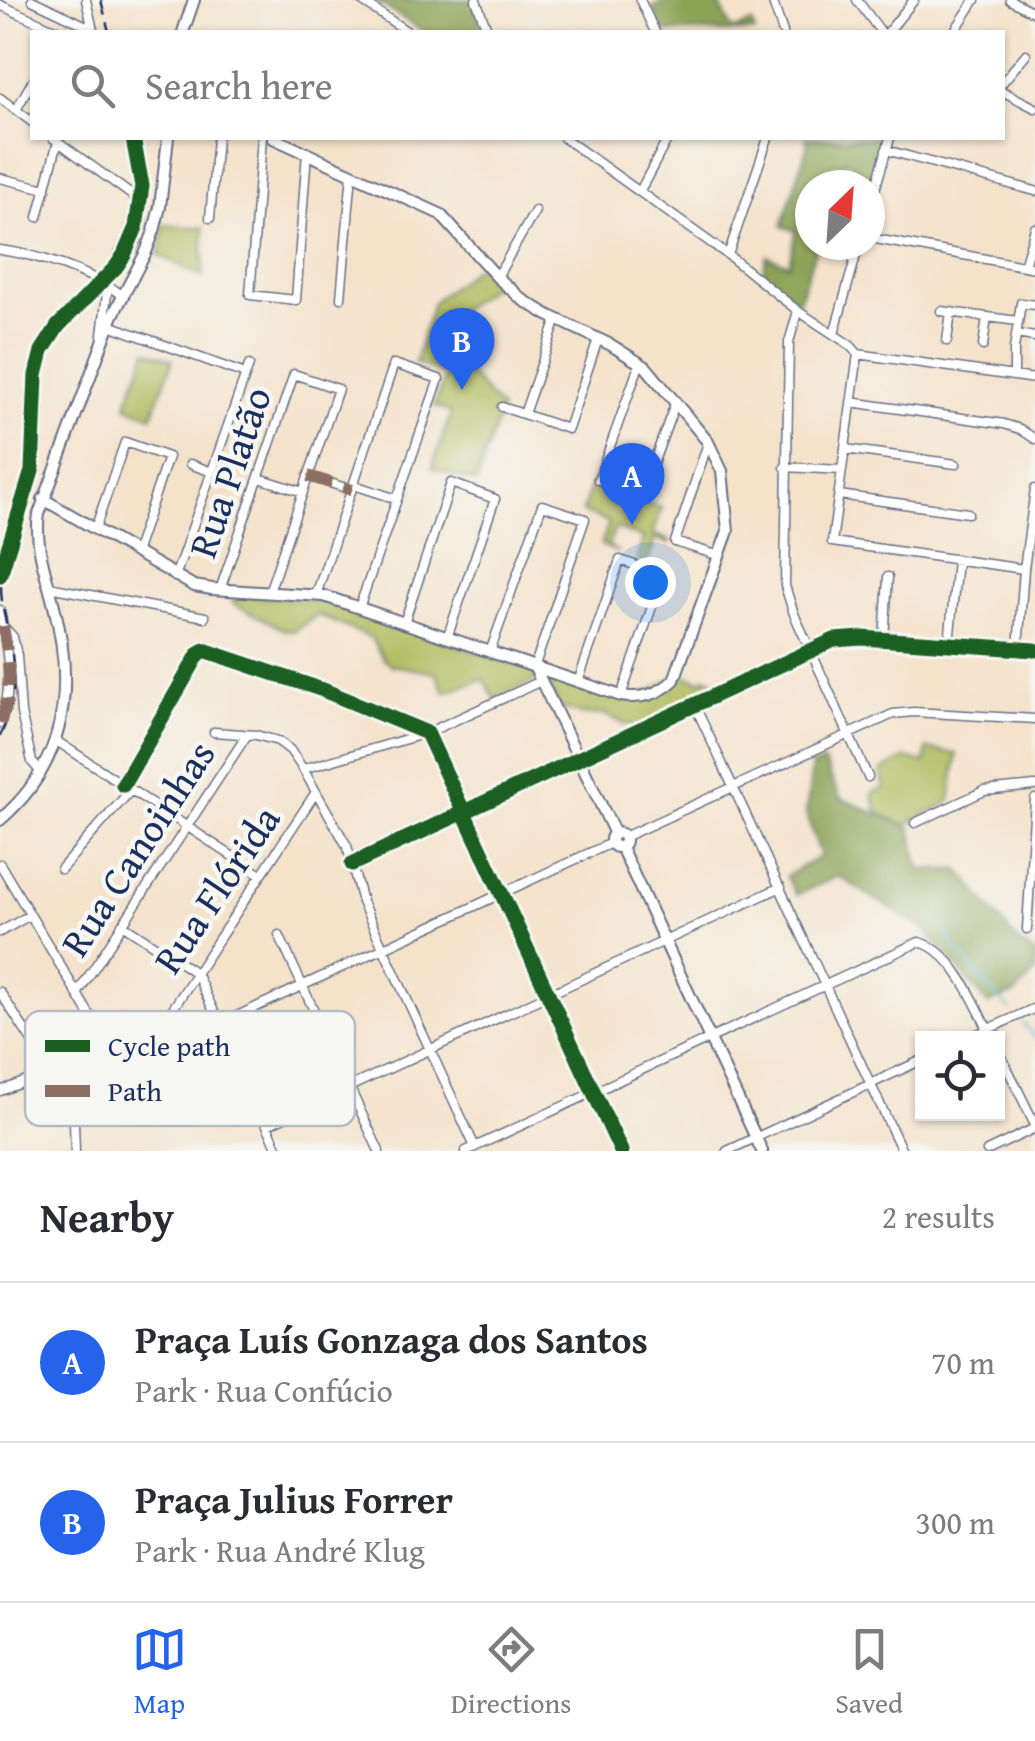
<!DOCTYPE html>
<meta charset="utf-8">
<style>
:root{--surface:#fff;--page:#f7f7f7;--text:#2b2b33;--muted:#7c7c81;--line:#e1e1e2;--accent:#2563eb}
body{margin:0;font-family:"Gentium Book Plus",serif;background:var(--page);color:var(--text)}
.controls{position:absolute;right:30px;bottom:30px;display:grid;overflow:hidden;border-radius:0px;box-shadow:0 2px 8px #0004}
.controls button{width:90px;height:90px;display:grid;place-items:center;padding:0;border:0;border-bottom:2px solid var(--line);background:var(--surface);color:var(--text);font:50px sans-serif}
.compass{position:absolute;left:795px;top:170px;width:90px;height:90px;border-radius:50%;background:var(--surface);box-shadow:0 2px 8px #0004;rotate:25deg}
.you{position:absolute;left:650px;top:582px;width:35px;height:35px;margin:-25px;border:8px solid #fff;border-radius:50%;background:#1a73e8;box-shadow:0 0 0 15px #1a73e833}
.badge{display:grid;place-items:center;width:65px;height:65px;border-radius:50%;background:var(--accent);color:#fff;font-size:32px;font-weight:700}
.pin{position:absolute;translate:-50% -82px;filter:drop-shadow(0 2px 5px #0008)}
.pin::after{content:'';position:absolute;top:52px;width:35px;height:30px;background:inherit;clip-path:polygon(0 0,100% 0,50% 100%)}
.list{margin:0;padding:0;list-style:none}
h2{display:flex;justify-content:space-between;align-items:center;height:130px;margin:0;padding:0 40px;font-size:42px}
h2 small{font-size:32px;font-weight:400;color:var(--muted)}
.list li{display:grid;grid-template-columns:65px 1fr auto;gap:30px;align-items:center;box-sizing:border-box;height:160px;padding:0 40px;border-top:2px solid var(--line)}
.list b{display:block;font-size:38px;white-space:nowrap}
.list p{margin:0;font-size:32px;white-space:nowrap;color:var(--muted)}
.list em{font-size:32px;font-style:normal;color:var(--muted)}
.icon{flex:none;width:55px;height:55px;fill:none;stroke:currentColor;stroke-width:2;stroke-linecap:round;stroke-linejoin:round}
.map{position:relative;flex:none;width:1035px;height:1151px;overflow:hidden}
.search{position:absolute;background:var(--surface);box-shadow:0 2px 8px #0004;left:30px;right:30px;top:30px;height:110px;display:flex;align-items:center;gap:25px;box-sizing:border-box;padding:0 35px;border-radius:0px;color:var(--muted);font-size:38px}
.sheet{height:450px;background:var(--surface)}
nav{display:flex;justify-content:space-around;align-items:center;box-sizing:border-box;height:140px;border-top:2px solid var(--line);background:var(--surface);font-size:28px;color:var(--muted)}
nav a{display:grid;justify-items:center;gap:5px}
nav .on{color:var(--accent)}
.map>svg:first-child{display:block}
</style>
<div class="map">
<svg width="1035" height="1151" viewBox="0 0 1035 1151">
<rect width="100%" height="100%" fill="#f6f6f2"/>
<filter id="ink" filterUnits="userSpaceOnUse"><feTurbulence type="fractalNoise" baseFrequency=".01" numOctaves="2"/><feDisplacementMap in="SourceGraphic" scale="20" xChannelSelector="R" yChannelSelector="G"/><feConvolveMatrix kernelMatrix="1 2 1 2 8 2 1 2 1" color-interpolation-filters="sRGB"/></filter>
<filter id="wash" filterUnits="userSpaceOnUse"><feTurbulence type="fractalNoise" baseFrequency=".0048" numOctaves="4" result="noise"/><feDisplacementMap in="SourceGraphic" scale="40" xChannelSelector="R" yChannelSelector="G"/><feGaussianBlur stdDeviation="2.25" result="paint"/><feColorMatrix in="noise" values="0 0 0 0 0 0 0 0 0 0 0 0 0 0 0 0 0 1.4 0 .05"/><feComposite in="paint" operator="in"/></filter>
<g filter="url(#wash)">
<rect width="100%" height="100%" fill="#f4e2ca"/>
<path fill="#afbb5d" stroke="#65755e" stroke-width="2.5" d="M164,225L204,228L203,277L159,255Z
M480,264L497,282L431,332L501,409L476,483L432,468L451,413L434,406L446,374L415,363L433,302Z
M147,350L173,360L152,416L126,406Z
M592,482L645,500V503L662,508L653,534L670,541L669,543L655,539L647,564L637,560L643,538L615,528L608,546L618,552L601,545L609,522L582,512Z
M237,595L326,601L531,670L537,680L495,699L484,679L445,692L436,673L392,665L384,660L371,638L318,615L294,631L285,630L232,603Z
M544,674L630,701L681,675L703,681L705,677L713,680L709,695L634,728L604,714L586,715L560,708Z
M927,749L957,754L950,802L905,825L878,813L872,793L885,788L881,771L906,758L925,763Z"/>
<path fill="#8ba354" stroke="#536959" stroke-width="2.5" d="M374,0H473L484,32H424Z
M666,0H717L733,31L752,23L755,32H664L652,8Z
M806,138H884L871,178L845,160L837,185H810V245H817L798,302L762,274L767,256L789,264L796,231L782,226L808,144Z
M824,762L840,798L911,828L920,869L959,870L1018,942L1035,954V973L1015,994L988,1004L925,930L838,876L796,895L786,876L821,856L806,814L812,766Z"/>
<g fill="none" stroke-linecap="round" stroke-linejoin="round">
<path stroke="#58b8d6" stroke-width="2.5" d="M941,927C962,957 984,984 1010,1010
M1023,1023L1035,1038"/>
</g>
</g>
<g filter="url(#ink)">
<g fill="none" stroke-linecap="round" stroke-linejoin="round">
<defs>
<path id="minor" d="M32,0L93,29
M86,0L93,30
M360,0L408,32
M476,0L488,32
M640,0L655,32
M772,0L783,32
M857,0L881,32
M1010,0L1035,13
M0,5L61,32
M888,32L914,0
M954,32L975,0
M1002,83L1026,54
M1002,91L1035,108
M0,98L32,122
M16,110L32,82
M53,138L137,199
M262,138L250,295L296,300L307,152
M564,138L728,255L798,311L850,345L858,354
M886,150L1035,191
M0,178L46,189
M640,191L668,138
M870,207L890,138
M38,217L58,141
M210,218L217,138
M870,238L1035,268
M0,250C39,255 91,272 122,295
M728,255L768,138
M1024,266L1035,228
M497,277L535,211
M341,298L352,173
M798,311L789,342L785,586L794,614L868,777
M941,311L1018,321
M109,325L245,374
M834,334L859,245
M1016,334L1035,337
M102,335L108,285
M947,341L951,312
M983,346L987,317
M858,354L832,542L1024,569
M858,354L1035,379
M640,363L598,480L642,494L676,401
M1014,376V349L1021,303L1035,305
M851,402L1004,424L1020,429L1035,439
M502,407L568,429L598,339
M524,414L557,319
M708,443L675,542L720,556
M845,449L956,464
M190,464L212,472
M785,467L842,470
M308,476L352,490
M259,478L303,492
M354,485L397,499
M839,495L968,513
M95,529L125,442L168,457L135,553
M0,575C12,539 29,502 33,465C37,430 30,392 40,358C46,333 67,316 85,298C113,272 136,229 138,190C139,173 131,154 129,138
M175,577L249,365
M49,587L205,617
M220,590L294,374L338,389L269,592
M316,595L394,364L439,379L359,608
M0,610C7,649 15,686 0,723
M404,623L451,483L495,499L447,638
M3,626L13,637L17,655L21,713L32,762L40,771
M884,640L888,577
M949,644L957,560
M1018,649L1024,569L1035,489
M490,652L542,505L585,519L534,668
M578,682L620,560L663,575L621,696
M694,704C765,853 832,1003 902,1151
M214,732L256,735L278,741L290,750L303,769L347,846L362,902L475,1147
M55,740L261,875
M303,769L427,733L541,681
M123,785L198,655L204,650L323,690L427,733L621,1151
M915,823L984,791L1035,786
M624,837L893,714L914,712L1035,719
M0,864L113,1054
M352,864L834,640L862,638L1035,650
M61,869L131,790
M122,924L196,973L279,1151
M1027,929L1035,799
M0,932L30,915
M279,935L379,1151
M0,992L52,1072
M77,994L247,735
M166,1019L316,792
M969,1038L1035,1008
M998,1049L1035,1125
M96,1055L100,1087L104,1093L259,1109
M72,1064L75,1151
M0,1091L96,1055L142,1054L172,1046L611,843
M267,1125L781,887
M466,1151L919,942C954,950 978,1009 992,1038
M727,1151L922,1060
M987,1151L1035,1128"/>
<path id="major" d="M183,32L194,0
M43,499L194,586L212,589L324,596L621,696C642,699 658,695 674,680L728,531L722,471L708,442L646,367L611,345L548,315L523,300L497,277L440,214L273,138
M535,668L615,834
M0,820C67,763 75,687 54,606C47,576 34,545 39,514L113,315L146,252L154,231L160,207L168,138
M611 840a7 7 0 1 1 14 0a7 7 0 1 1-14 0Z
M621,847L762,1151"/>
</defs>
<use href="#minor" stroke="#676e84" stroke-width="11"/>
<use href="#major" stroke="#676e84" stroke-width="14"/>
<use href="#minor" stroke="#fff" stroke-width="8"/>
<use href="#major" stroke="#fff" stroke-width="10"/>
<path stroke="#1b2f5e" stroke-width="2.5" stroke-dasharray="15 8" stroke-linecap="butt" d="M101,0L109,32
M0,736C17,702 16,669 8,632C5,617 1,603 1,587C3,552 28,515 36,479C44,439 32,396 44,358C50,338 66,323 80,309C93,297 108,287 120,274C157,232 151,187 138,138"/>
<path stroke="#8d6e63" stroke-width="12" stroke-dasharray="25 12" stroke-linecap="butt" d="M308,476L352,490
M0,723C13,691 9,659 3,626"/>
<defs>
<path id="cycleway" d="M0,575L32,471L36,375L42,351L58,326L116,267L124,255L136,227L142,186L133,138
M123,785L198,655L204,650L323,690L427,733L621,1151
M352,864L834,640L862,638L1035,650"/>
</defs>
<use href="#cycleway" stroke="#f6f6f2" stroke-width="21"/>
<use href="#cycleway" stroke="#1b5e20" stroke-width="15"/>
</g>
</g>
<g text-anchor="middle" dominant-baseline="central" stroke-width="9" stroke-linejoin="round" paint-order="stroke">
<g font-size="40" fill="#1b2f5e" stroke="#f6f6f2">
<text transform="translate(229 472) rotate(-71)">Rua Platão</text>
<text transform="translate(137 848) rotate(-57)">Rua Canoinhas</text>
<text transform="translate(216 889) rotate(-56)">Rua Flórida</text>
</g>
</g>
<rect x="25" y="1011" width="330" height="115" rx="15" fill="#f6f6f2" stroke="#b4bac6" stroke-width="2.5"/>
<rect x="45" y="1040" width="45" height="12" fill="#1b5e20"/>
<rect x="45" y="1085" width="45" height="12" fill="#8d6e63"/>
<g font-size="28" fill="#1b2f5e">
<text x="108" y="1056">Cycle path</text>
<text x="108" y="1101">Path</text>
</g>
</svg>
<div class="controls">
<button><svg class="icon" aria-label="locate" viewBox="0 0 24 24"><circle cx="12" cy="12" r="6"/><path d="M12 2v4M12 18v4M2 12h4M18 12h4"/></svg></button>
</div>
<svg class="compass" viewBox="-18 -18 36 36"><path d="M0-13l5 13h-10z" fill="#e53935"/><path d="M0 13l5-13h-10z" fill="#7c7c81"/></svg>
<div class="you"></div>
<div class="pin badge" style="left:632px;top:525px">A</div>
<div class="pin badge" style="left:462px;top:390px">B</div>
<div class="search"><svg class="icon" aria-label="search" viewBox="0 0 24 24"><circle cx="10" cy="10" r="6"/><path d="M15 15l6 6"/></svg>Search here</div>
</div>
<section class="sheet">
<h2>Nearby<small>2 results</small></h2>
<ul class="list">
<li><span class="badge">A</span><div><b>Praça Luís Gonzaga dos Santos</b><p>Park · Rua Confúcio</p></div><em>70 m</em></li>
<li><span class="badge">B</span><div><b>Praça Julius Forrer</b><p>Park · Rua André Klug</p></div><em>300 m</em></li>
</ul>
</section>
<nav>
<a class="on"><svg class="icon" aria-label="map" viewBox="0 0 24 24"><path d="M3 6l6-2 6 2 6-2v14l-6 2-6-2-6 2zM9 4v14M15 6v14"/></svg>Map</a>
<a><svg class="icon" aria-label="directions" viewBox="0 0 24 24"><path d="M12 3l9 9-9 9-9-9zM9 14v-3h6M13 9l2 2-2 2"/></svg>Directions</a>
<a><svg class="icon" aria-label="saved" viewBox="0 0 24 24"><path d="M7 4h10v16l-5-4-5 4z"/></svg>Saved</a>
</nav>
